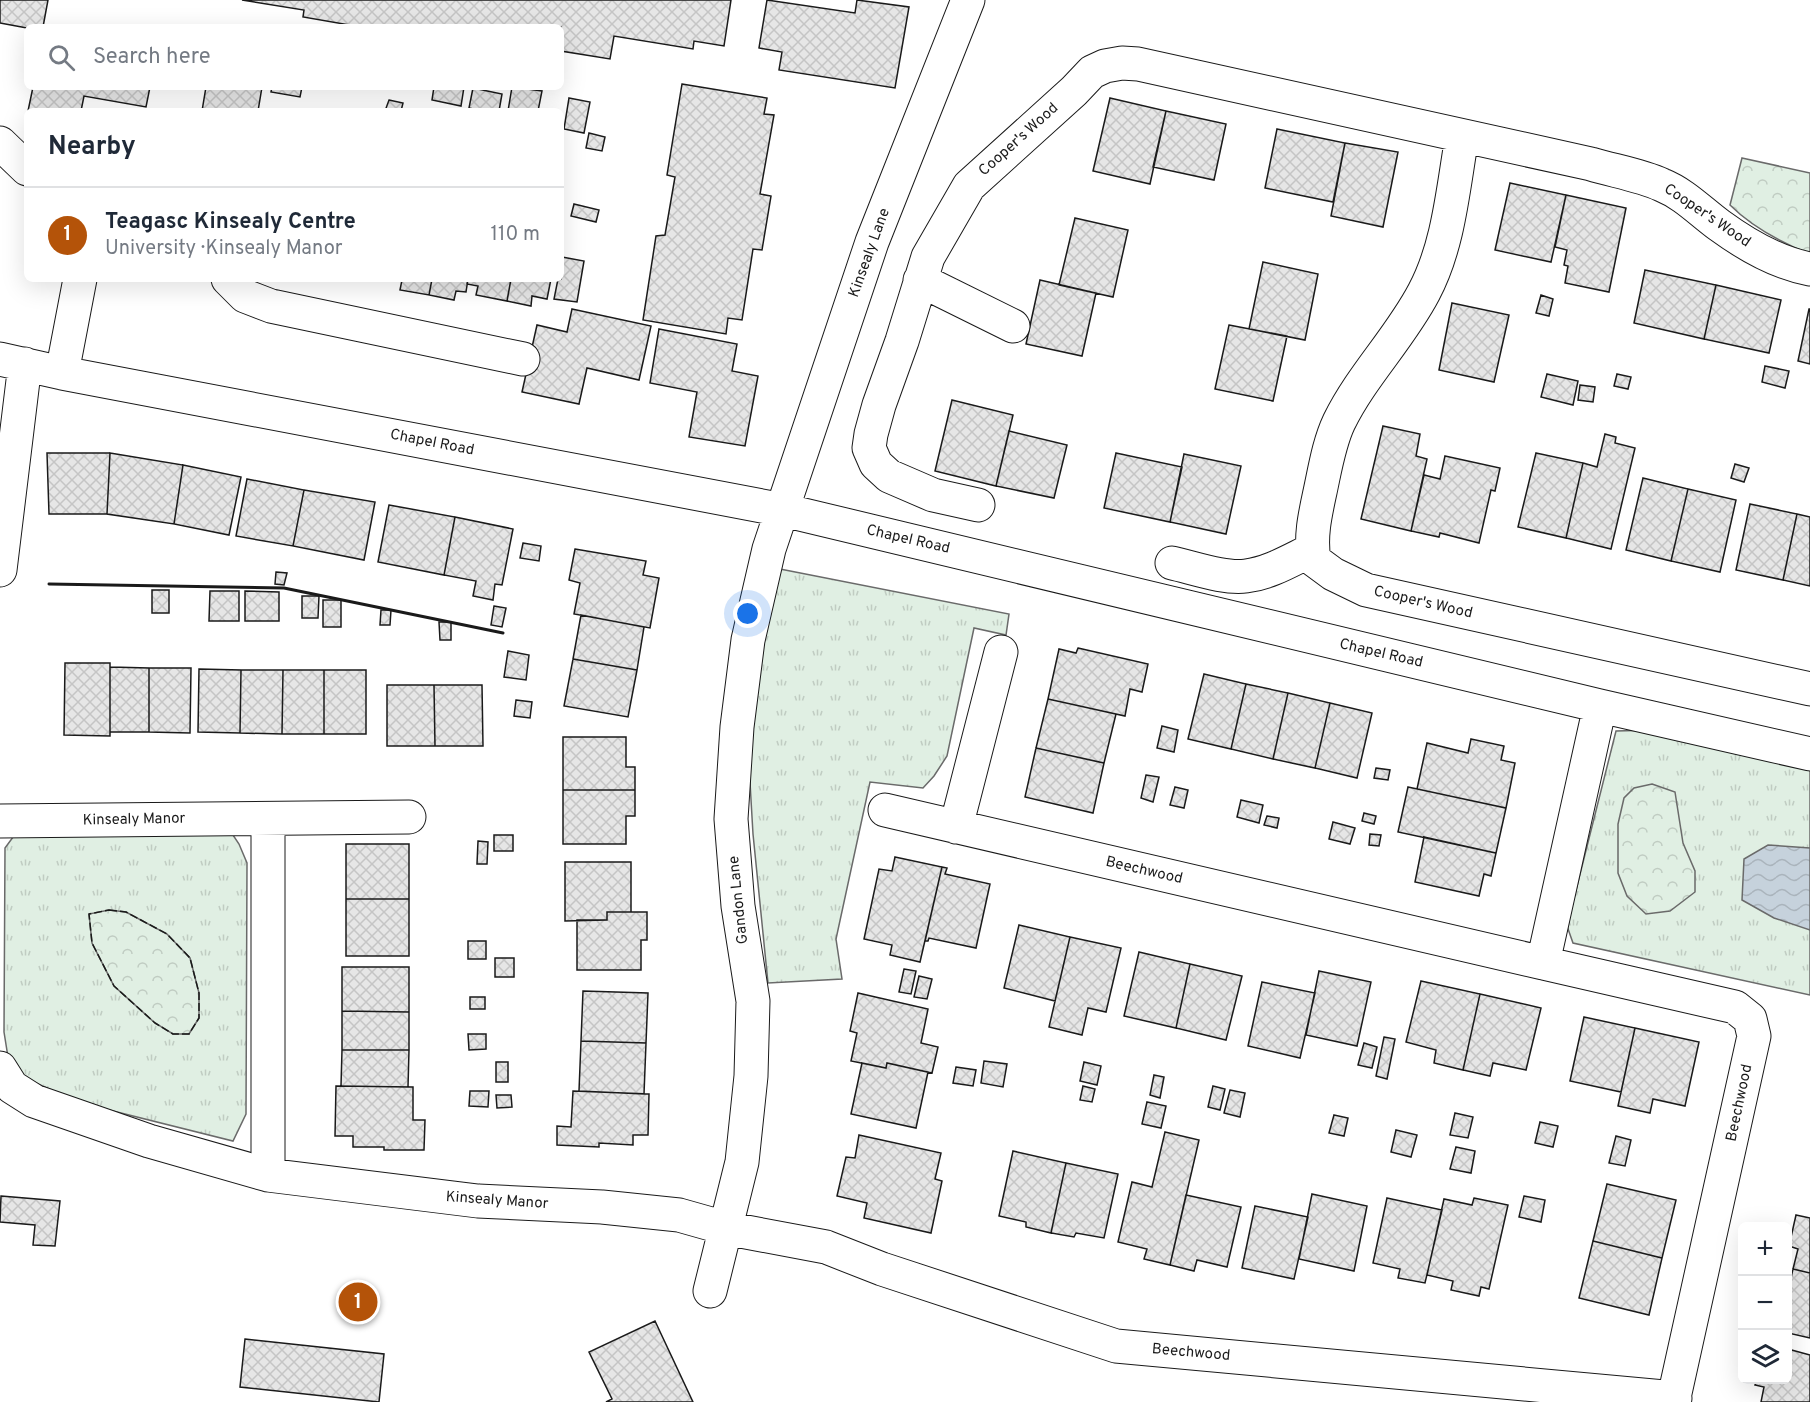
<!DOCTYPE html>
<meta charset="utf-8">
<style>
:root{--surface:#fff;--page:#f6f6f7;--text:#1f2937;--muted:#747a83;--line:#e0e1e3;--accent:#b45309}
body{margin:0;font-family:Overpass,sans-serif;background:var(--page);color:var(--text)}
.controls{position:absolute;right:18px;bottom:18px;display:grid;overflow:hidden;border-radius:9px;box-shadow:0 6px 24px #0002}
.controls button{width:54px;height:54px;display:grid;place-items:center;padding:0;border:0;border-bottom:2px solid var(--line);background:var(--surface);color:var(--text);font:30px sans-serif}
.you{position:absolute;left:748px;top:614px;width:21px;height:21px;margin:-15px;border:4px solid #fff;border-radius:50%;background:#1a73e8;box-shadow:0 0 0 9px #1a73e833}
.badge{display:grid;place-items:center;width:39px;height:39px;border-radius:50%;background:var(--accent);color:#fff;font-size:20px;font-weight:700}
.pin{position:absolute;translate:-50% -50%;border:3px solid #fff;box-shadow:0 2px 6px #0006}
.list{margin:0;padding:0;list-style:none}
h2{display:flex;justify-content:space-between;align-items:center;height:78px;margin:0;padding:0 24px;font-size:26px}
h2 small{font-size:20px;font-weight:400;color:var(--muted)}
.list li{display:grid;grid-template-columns:39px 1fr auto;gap:18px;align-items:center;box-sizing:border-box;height:96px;padding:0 24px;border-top:2px solid var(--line)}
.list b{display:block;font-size:22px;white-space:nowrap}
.list p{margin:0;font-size:20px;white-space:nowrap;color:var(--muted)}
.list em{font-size:20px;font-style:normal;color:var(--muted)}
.icon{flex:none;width:33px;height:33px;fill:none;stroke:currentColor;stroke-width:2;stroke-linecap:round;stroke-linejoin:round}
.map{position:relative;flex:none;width:1810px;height:1402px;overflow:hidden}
.search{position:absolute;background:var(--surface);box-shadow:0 6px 24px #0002;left:24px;top:24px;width:540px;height:66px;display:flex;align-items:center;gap:15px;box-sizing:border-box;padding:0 21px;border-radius:9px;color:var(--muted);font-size:22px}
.panel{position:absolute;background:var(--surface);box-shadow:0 6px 24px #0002;left:24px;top:108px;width:540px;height:174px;border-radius:9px}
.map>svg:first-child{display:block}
</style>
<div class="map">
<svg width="1810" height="1402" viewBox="0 0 1810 1402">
<defs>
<pattern id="grass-tufts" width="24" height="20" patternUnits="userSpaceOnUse" patternTransform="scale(1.5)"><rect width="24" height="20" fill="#e0efe3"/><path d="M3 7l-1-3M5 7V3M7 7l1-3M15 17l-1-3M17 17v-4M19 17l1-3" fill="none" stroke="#c0ccc2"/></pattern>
<pattern id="park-crowns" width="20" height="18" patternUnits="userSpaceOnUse" patternTransform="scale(1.5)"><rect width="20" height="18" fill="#e0efe3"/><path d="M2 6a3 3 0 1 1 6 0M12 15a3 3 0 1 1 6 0" fill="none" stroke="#c0ccc2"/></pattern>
<pattern id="water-waves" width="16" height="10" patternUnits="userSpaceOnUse" patternTransform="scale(1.5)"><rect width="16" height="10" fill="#c6d2dc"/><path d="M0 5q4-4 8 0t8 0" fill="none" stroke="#aab4bc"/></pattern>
<pattern id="building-cross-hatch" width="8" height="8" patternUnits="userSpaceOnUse" patternTransform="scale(1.5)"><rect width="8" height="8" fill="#e6e6e6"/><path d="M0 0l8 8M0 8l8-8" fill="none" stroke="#c5c5c5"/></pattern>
</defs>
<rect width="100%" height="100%" fill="#fff"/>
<path fill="url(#grass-tufts)" stroke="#6a6a6a" stroke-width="1.5" d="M780,569L1009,614L1006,635L974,628L947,756L934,776L923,788L870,782L836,939L842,979L768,983L753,834L748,748L758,659Z
M1654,730L1810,769V995L1573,943L1567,926L1616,731Z
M16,833L233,835L239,844L247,863L246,1114L233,1141L77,1102L23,1077L8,1057L4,1032L5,848Z"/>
<path fill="url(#park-crowns)" stroke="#6a6a6a" stroke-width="1.5" d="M1742,158L1810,173V254C1780,242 1752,227 1730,205Z
M1652,784L1675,792L1683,843L1695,871V892L1670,911L1646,914L1627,896L1618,873V824L1624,798L1634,788Z
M109,910L126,912L167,934L190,958L199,993V1018L189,1034H173L155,1023L114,986L92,943L89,914Z"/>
<path fill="url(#water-waves)" stroke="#6a6a6a" stroke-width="1.5" d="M1768,845L1810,848V930L1774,918L1742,900L1744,859Z"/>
<path fill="url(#building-cross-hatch)" stroke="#1a1a1a" stroke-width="1.5" d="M0,0H48L43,27L27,28L0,23Z
M242,0H731L724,46L694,41L693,49L614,36L610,59L561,51V27H361L303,17L304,10Z
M767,0L855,13L857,0L909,7L895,88L779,70L782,52L759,48Z
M682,84L767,98L764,114L774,115L760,194L771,196L762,250L753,249L742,320L728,318L726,334L643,320L656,236L665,235L675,177L667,175Z
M33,87H150L146,107L84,96L81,111H28Z
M206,87H262L258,111H202Z
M272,87H302L300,97L271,92Z
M434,87H464L461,106L432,100Z
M512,87L542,91L538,111H508Z
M473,88L502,94L499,111H482L469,108Z
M569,98L590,102L584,133L564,129Z
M1110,98L1166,111L1150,184L1093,171Z
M389,100L403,103L401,111H385Z
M1166,111L1226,124L1214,180L1153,167Z
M1277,129L1345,143L1333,202L1265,188Z
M589,133L605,137L602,151L586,148Z
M1345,143L1398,152L1383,227L1331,216Z
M1510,183L1566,195L1551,262L1495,250Z
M1566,195L1626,208L1609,292L1565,283L1568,266L1564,265L1567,250L1555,247Z
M574,204L599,210L596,222L571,216Z
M1075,218L1128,230L1113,297L1059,285Z
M562,257L584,261L577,302L554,299L558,279H561Z
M1263,262L1318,274L1305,340L1249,329Z
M1645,270L1716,285L1704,339L1634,323Z
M400,279H432L429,295L400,290L402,280Z
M432,279H468L466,292L456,291L454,300L429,295Z
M468,279H511L507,301L476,295L478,286L467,284Z
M511,279H551L547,299L532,296L531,306L507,301Z
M1040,280L1096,293L1082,356L1026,344Z
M1716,285L1781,300L1769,353L1704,339Z
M1541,295L1553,299L1549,316L1536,313Z
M1452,303L1509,315L1494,382L1439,370Z
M572,309L651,326L639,380L587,368L579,404L522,392L537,325L567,332Z
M1809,309H1810V364L1798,361Z
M1229,325L1287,336L1273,401L1215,389Z
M659,329L737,344L732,371L758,376L745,446L689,437L697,392L650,383Z
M1765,366L1789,371L1785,388L1762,382Z
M1547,374L1578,381L1573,405L1541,397Z
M1617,374L1631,377L1628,389L1614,386Z
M1580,385L1595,387L1593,402L1578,400Z
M952,400L1013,415L996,486L935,471Z
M1383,426L1420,434L1416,456L1427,459L1411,531L1361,519Z
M1009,431L1067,445L1054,498L996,486Z
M1605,434L1616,437L1615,443L1635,448L1611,549L1566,538L1583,463L1597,467Z
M47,453H110L107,514H49Z
M110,453L183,465L174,524L107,514Z
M1116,453L1182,467L1170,522L1104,508Z
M1536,453L1583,463L1566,538L1518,527Z
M1184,454L1241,466L1226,534L1170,522Z
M1445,456L1500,468L1495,491L1491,490L1479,543L1440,533L1439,537L1411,531L1424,475L1440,479Z
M1735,464L1749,468L1744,482L1731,478Z
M183,465L241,477L229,535L174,524Z
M1643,478L1688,489L1671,561L1626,550Z
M247,479L304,490L293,546L236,536Z
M1688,489L1736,500L1720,572L1671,561Z
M304,490L375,502L364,560L293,546Z
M1750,504L1797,514L1783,580L1736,570Z
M389,505L455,517L444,575L378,562Z
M1797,514L1810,517V586L1783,580Z
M455,517L513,529L502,585L495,584L493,600L473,596L476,581L444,575Z
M523,543L541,546L539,561L520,558Z
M575,549L646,561L643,575L659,578L650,628L574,614L580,583L569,580Z
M276,572L287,573L284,585L275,584Z
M152,590H169V613H152Z
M210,591H239V621H209Z
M245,591L279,592V621H245Z
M302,596H319L318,618H302Z
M323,600H341V627H323Z
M494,606L506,608L502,627L491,625Z
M381,610H391L390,625H380Z
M581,615L644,627L637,670L573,659Z
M439,622H451V640H440Z
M1078,648L1148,664L1142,692L1130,689L1125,716L1048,699L1059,649L1076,653Z
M508,651L529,655L526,680L504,677Z
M573,659L637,670L628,717L564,706Z
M65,663H110V736L64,735Z
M110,667L149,668V732H110Z
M149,668H191L190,733L149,732Z
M199,669L241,670L240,733L198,732Z
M241,670H283L282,734L240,733Z
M283,670H324V734H282Z
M324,670H366V734H324Z
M1204,674L1246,684L1231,749L1188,739Z
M1246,684L1288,693L1273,759L1231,749Z
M387,685H434L435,746H387Z
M434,685H482L483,746H435Z
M1288,693L1330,703L1315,768L1273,759Z
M1048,699L1116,714L1104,763L1036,748Z
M516,700L532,702L530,718L514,716Z
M1330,703L1372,713L1357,778L1315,768Z
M1162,726L1178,730L1174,752L1157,748Z
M563,737H626V767H635V790H563Z
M1471,739L1504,746L1501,760L1515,763L1506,808L1417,789L1427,743L1468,753Z
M1036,748L1104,763L1093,813L1025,797Z
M1376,768L1390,770L1388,780L1374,778Z
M1146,775L1159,777L1153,802L1141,798Z
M1175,787L1188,790L1184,808L1170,805Z
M1408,787L1506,808L1496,853L1398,832Z
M563,790H635V816H626V844H563Z
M1241,800L1263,805L1259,823L1237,817Z
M1364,813L1376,816L1374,824L1362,821Z
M1267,816L1279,818L1277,828L1264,825Z
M1333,822L1355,828L1350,844L1329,839Z
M1370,834L1381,835L1379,846L1369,845Z
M494,835H513V851H494Z
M1424,837L1496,853L1491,876L1484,874L1479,896L1415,882Z
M478,841L488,842L487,864H477Z
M346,844H409V899H346Z
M895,857L942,867L920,962L890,955L892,945L864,939L879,869L892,871Z
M565,862H631V912H607V920L565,921Z
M942,867L947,868L945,874L990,884L976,948L929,938L928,941H925Z
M346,899H409V956H346Z
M607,912H647V940H641V970H577V920H607Z
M1019,925L1070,937L1055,1001L1004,988Z
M1070,937L1121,948L1106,1012L1088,1008L1082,1035L1049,1027Z
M468,941H486V959H468Z
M1139,952L1190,964L1176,1028L1124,1016Z
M495,958H514V977H495Z
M1190,964L1242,976L1226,1040L1176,1028Z
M342,967H409V1012L342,1011Z
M904,969L916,971L911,994L899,992Z
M1319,971L1371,982L1357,1046L1306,1035Z
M919,976L932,979L927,999L914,997Z
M1421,981L1480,994L1463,1070L1434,1063L1436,1050L1406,1042Z
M1262,982L1315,993L1300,1058L1248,1046Z
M583,991L648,993L646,1043L581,1041Z
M858,993L928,1009L921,1043L938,1047L932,1073L887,1063L886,1068L851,1061L857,1033L850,1031Z
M1480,994L1541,1008L1526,1070L1493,1063L1490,1076L1463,1070Z
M470,997H485V1009H470Z
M342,1011L409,1012V1050H342Z
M1584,1017L1635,1028L1621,1092L1570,1081Z
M1635,1028L1699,1042L1685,1106L1653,1099L1650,1113L1618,1106Z
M468,1034H486V1049L469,1050Z
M1384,1037L1395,1039L1387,1079L1376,1076Z
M581,1041L646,1043L644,1094L579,1091Z
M1364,1043L1377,1047L1372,1068L1358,1065Z
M342,1050H409L408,1087L341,1086Z
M984,1061L1007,1064L1003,1087L981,1083Z
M496,1062H508V1082H496Z
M1084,1062L1101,1066L1097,1085L1080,1081Z
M862,1063L886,1068L887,1063L928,1072L916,1128L851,1114Z
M956,1067L976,1070L973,1086L953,1083Z
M1154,1075L1164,1077L1160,1098L1150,1095Z
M336,1086L413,1087V1120H425L424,1150H384V1147H353V1136H335Z
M1083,1086L1095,1089L1092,1102L1080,1100Z
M1213,1086L1225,1089L1220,1110L1208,1107Z
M1230,1090L1245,1093L1240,1117L1224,1113Z
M470,1091H489L488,1107L469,1106Z
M573,1091L649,1094L648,1135H633V1145L599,1143V1147L557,1145V1126L571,1127Z
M496,1095H511L512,1107L497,1108Z
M1147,1102L1166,1106L1161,1128L1142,1124Z
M1455,1113L1473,1117L1468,1138L1450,1135Z
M1334,1115L1348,1118L1344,1136L1329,1133Z
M1540,1122L1558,1126L1553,1147L1535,1143Z
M1396,1130L1417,1135L1411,1157L1391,1152Z
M1165,1132L1199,1140L1170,1265L1144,1259L1147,1249L1118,1242L1132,1182L1152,1187Z
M859,1135L941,1153L935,1179L942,1181L931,1233L864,1218L867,1203L837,1196L846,1157L855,1158Z
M1616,1136L1631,1140L1625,1166L1609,1163Z
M1456,1147L1475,1151L1471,1173L1450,1169Z
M1013,1151L1066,1163L1051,1233L1026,1227V1222L999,1216Z
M1066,1163L1118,1174L1104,1238L1076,1233L1074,1237L1051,1233Z
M1607,1184L1676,1200L1662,1258L1593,1241Z
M1312,1194L1367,1206L1354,1271L1299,1259Z
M1186,1195L1241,1207L1227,1267L1197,1260L1194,1271L1170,1265Z
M1,1196L60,1201L55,1246L33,1245L35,1225L0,1222Z
M1524,1196L1545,1200L1541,1222L1519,1217Z
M1387,1198L1442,1210L1425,1283L1398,1278L1400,1269L1373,1263Z
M1474,1198L1508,1205L1489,1289L1481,1287L1479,1296L1451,1290L1453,1281L1427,1275L1444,1199L1472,1205Z
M1255,1206L1308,1217L1294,1279L1242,1268Z
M1796,1215L1810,1218V1273L1793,1269L1798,1249L1789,1246Z
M1593,1241L1662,1258L1649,1315L1579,1298Z
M1793,1269L1810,1273V1338L1788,1333V1291Z
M655,1321L693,1402H606L612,1399L589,1352Z
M245,1339L384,1354L379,1402L240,1387Z
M1788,1349L1810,1355V1402H1761L1764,1387L1755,1385L1757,1380H1788Z"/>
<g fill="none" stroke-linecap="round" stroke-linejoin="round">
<defs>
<path id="minor" d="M1462,137C1453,188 1449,245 1424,292C1400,338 1362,375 1339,422C1329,443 1325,469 1320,492C1315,515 1310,537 1314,560L1333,574L1366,590L1810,689
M0,143L27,169
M228,279L245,296L271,306L523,359
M920,280L1013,326
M0,359L62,373L783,510L1600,706L1810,754
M62,373L80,279
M978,505L933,495L889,476L876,464L869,448L871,434L879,405L902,341L928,257L969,186L1074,91L1092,72L1105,66L1122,63L1138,64L1591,164C1614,171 1640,175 1662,185C1684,194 1700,211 1719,225C1745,244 1777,263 1810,269
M1172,563C1194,568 1225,579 1246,576C1270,573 1291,560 1312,550
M0,570L25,364
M1600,706L1543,963L1735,1007L1750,1019L1754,1036L1673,1402
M885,810L1543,963
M268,819V1175
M0,821L409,817
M956,827L1001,652
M0,1068L12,1087L34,1101L149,1141L268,1175L478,1201L602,1207L679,1215L725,1228L826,1247L882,1269L1116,1346L1675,1398
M710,1291L742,1162L751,1076L753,1001L738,906L731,819L737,727L748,640L769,549L872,242L968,0"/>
</defs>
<use href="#minor" stroke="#1a1a1a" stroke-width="35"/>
<use href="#minor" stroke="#fff" stroke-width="33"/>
<path stroke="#1a1a1a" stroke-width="1.5" stroke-dasharray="8 3" stroke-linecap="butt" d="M109,910L126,912L167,934L190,958L199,993V1018L189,1034H173L155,1023L114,986L92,943L89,914Z"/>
<path stroke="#1a1a1a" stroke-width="3" d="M49,584L284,588L503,633"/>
</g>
<g text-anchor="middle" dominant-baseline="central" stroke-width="4.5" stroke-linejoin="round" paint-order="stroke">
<g font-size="15" fill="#1a1a1a" stroke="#fff">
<text transform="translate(1019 140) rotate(-42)">Cooper's Wood</text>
<text transform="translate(1707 216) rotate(34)">Cooper's Wood</text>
<text transform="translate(870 253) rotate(-70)">Kinsealy Lane</text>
<text transform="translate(432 443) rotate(11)">Chapel Road</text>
<text transform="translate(908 540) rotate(13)">Chapel Road</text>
<text transform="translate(1423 603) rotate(13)">Cooper's Wood</text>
<text transform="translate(1381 654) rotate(13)">Chapel Road</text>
<text transform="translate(134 820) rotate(-1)">Kinsealy Manor</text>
<text transform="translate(1144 871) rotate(13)">Beechwood</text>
<text transform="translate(739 900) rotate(-96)">Gandon Lane</text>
<text transform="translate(1740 1103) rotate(-78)">Beechwood</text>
<text transform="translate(497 1201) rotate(4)">Kinsealy Manor</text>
<text transform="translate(1191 1353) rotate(5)">Beechwood</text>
</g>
</g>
</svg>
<div class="controls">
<button>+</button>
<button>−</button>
<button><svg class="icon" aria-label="layers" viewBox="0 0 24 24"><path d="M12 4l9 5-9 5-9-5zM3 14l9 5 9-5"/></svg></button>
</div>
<div class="you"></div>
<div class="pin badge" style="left:358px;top:1302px">1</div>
<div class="search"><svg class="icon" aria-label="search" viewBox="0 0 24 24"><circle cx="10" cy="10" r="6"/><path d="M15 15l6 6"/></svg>Search here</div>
<section class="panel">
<h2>Nearby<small></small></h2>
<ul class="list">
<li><span class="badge">1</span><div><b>Teagasc Kinsealy Centre</b><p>University · Kinsealy Manor</p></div><em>110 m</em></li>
</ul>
</section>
</div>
